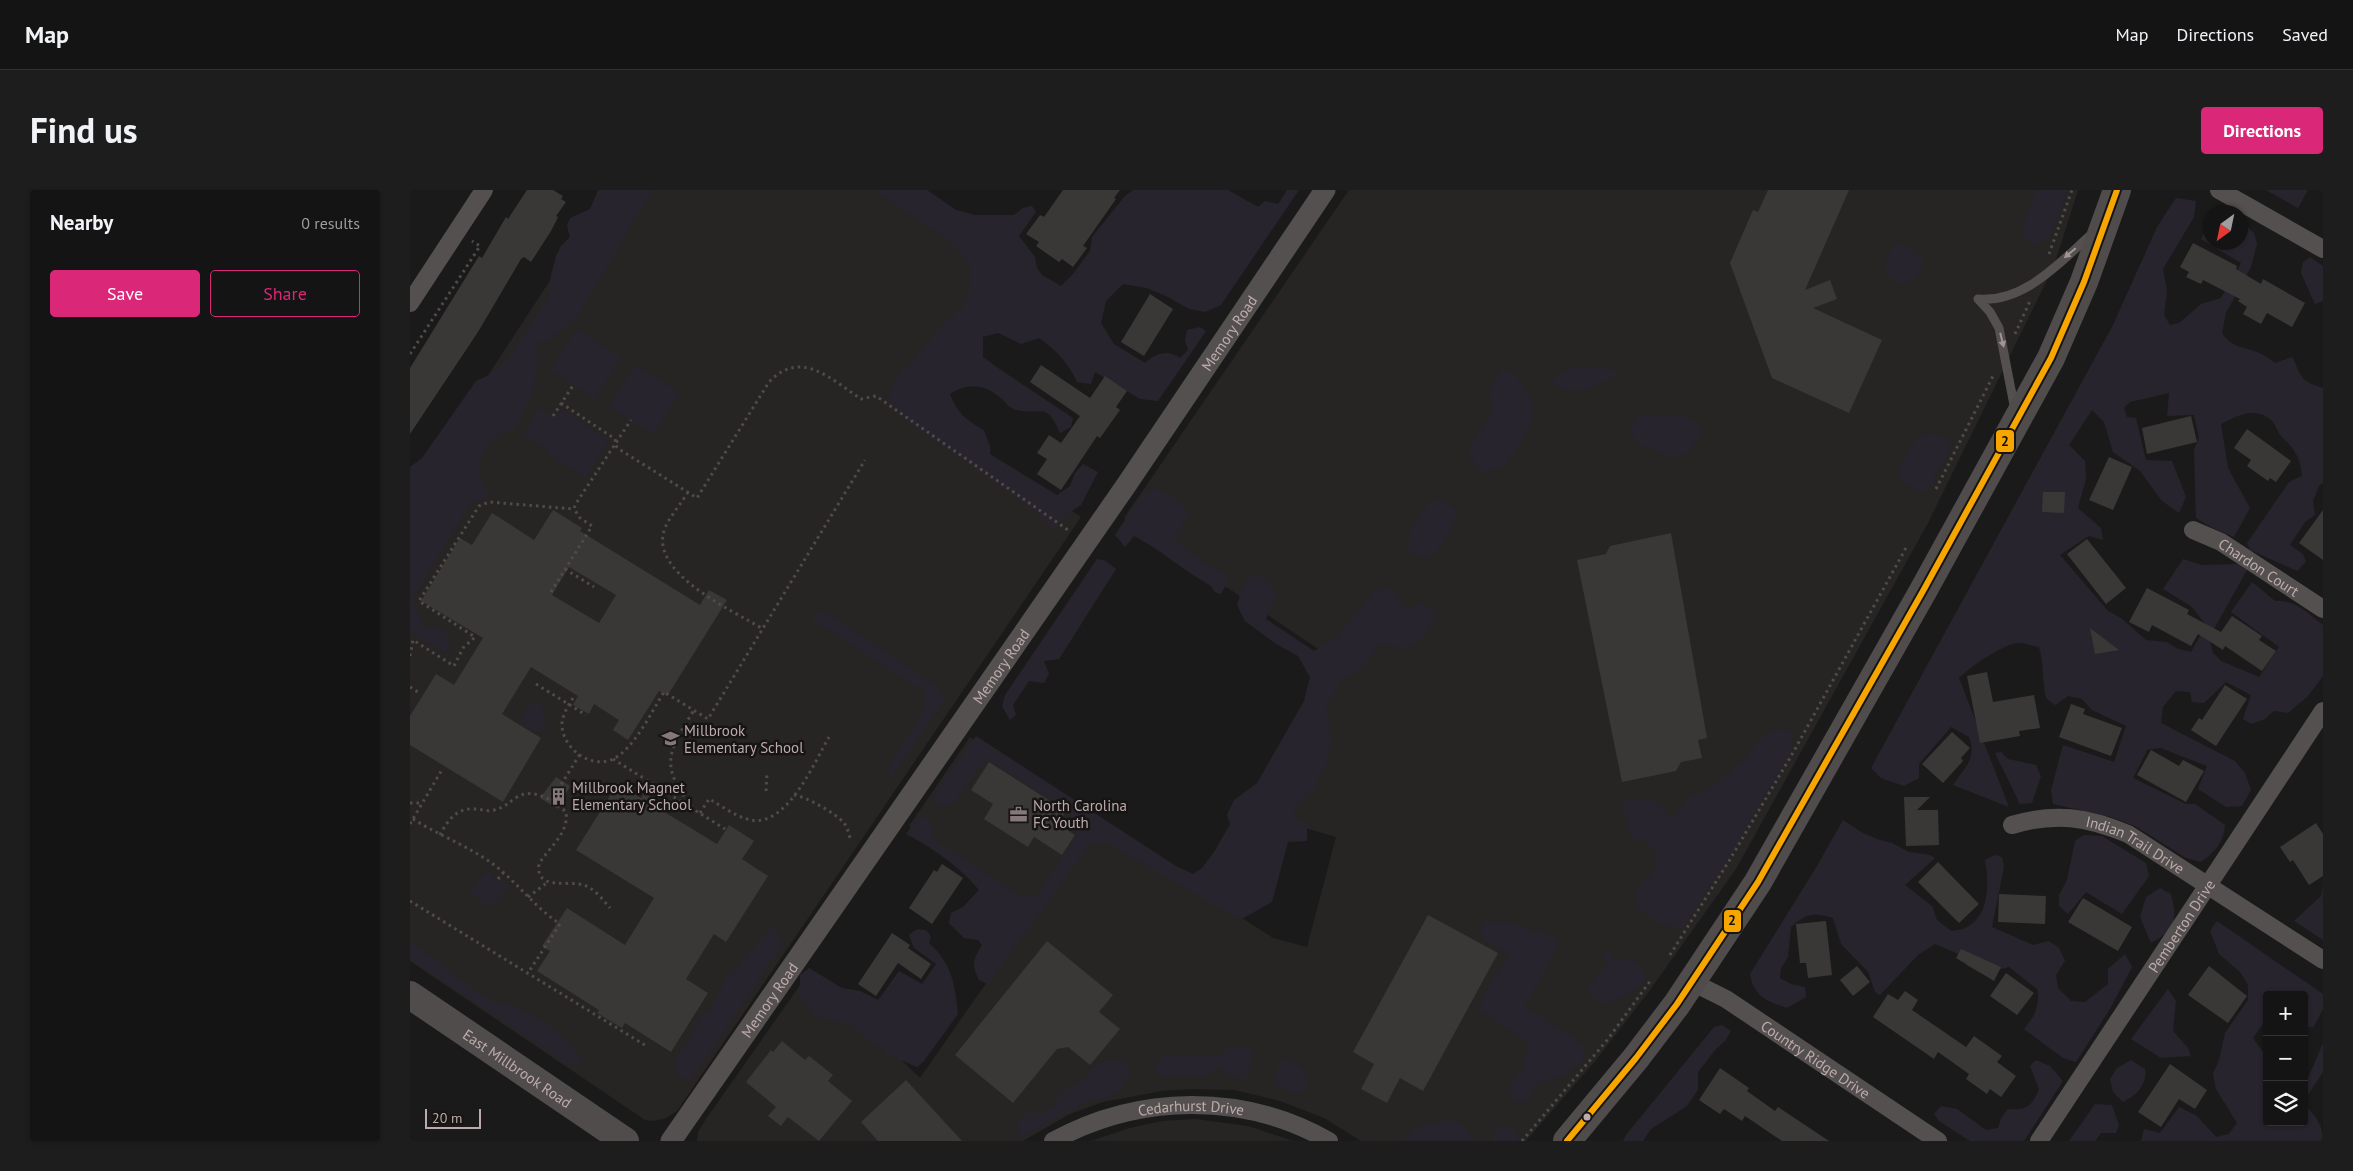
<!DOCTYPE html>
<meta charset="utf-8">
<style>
:root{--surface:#141414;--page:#1d1d1d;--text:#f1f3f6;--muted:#9d9ea0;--line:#333334;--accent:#db2777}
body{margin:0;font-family:"PT Sans",sans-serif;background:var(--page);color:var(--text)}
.controls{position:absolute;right:15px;bottom:15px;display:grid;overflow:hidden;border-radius:5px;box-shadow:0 1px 4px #0004}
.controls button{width:45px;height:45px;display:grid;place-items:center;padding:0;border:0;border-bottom:1px solid var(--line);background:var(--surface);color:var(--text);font:25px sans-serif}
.compass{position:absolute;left:1793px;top:15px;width:45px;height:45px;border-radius:50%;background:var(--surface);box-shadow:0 1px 4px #0004;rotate:213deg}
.scale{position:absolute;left:15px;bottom:12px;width:56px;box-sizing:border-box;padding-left:5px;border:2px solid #bdabab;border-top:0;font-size:14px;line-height:18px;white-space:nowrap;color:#bdabab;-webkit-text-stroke:4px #171514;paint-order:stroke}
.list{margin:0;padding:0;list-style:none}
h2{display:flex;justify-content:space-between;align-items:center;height:65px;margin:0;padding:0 20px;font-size:21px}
h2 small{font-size:16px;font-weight:400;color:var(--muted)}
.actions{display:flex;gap:10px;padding:15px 20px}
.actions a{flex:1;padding:11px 0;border:1px solid var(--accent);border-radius:5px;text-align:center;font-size:18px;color:var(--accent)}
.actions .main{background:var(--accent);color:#fff}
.icon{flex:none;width:28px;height:28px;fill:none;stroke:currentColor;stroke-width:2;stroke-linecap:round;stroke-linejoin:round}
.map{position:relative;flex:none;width:1913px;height:951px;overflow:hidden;border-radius:5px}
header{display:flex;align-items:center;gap:30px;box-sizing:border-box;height:70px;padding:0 25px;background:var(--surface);border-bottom:1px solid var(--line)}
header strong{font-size:24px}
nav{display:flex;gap:28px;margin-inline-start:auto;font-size:18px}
.intro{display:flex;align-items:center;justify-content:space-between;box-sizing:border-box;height:120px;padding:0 30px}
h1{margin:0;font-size:35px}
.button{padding:12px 22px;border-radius:5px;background:var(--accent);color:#fff;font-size:18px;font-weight:700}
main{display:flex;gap:30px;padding:0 30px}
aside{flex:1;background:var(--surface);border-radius:5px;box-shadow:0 1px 4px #0004}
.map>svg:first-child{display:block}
</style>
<header>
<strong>Map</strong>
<nav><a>Map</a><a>Directions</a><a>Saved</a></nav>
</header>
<div class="intro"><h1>Find us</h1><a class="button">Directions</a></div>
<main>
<aside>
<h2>Nearby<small>0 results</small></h2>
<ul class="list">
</ul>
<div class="actions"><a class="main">Save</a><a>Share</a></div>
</aside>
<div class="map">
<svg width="1913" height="951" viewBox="0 0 1913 951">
<rect width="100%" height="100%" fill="#1b1a1a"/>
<path fill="#272524" d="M199,0H502L613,77L516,223L671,327L267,921L256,928L244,931L235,930L0,771V305Z
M939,0H1668L1644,76L1518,333L1326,679L1240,800L1186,870L1116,951H951L914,928L870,911L824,900L781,899L752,901L693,912L660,924L613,951H287L288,942L296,929L400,781L510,888L625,723L499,636L560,547L686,634L863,748L897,757L926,647L837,621L932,475L714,328Z
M785,929L838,936L883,951H681L720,938L752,931Z"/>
<path fill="#28242d" d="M188,0H242L165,130L138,150L128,152C124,162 128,169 127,179C125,200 115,221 104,239C71,246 60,277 79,304L73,310L62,311L2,409L14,437H29L40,444L39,457L35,462L0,443V277L12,268L66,191L83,183L96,171L108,154L140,105L141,85L146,66L151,56L160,47L157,36L160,28L180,19Z
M465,0H517L546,20L565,25H604L613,18L622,16L626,22L609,46L625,67L627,78L632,85L651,96L663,84L680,61L682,47L715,6L723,0H818L848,17L855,11L868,14L877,0H889L811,115L795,122L779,119L758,107L737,98L713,94L696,111L691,133L704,154L735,173C746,163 757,159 770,168L778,160L775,150L777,140L790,137L796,141L748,211L730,209L685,182L681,194L667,192C658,172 646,160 629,148L611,154L588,143L573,147V167L591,180L663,228L661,237L650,243C636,210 632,226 607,220C601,219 596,213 592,209C575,194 559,192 540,204C546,222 557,231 574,240L580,256V264L647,305L660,296L665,283L673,274L688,282L671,315L654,326L644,339L631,330L629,323L493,227L478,207L486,188L513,159L526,141L554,116L559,103L560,84L558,71L539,51Z
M1626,0H1658L1640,47L1627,55L1612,48L1614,34Z
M1856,0H1898L1888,18Z
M1766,8L1786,11L1784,27L1753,79L1757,101L1754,125L1760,135L1769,133L1791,114L1811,108L1831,73L1791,49L1800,33V52H1830L1831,31L1844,43L1847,54L1841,77L1816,123L1812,143C1821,157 1833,157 1847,162C1853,164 1859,169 1865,173L1882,167C1886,172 1886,177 1889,182C1893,192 1904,195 1913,198V293L1909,296L1903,311L1905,325L1895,332L1880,355L1893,364L1896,372L1887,381L1840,360L1837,353L1879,292L1892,286C1890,266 1885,260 1871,246C1867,242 1866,234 1861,230C1844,216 1827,226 1811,234L1818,278L1840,318L1824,347L1801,337L1786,328L1784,259L1789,248L1784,225L1757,226L1759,203L1720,212L1714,218L1717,227L1726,228L1736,270L1762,271L1776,307L1769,323L1752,311L1730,281L1703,262L1694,232L1682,220L1659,255L1675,271L1676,289L1668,318L1691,338L1693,350L1679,346L1650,365L1698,421L1711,428L1736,450L1757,452L1768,459L1781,462L1796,435L1782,417L1753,399L1773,369L1792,375L1828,374L1837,380L1799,448L1803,463L1811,471L1849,487L1869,457L1821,422L1842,392L1865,411C1886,410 1897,423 1913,435V486L1898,506L1878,523L1864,521L1855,529L1841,534L1833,529L1841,505L1816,492L1794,513L1782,512L1780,502L1766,501L1753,517L1751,533L1825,571L1835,583L1841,600L1832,616L1816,617L1788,599L1797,576L1751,558L1737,560L1723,588L1776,614H1785L1815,635C1814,652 1805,662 1791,672L1776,668L1725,636L1701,627L1643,614L1641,600L1653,555L1704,572L1716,536L1682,520L1672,509L1658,506L1645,515L1636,508C1632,490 1634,474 1629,457C1623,456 1615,453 1609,453C1594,453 1560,477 1549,488L1599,617L1543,595C1555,577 1567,569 1559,547L1541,537L1509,574V588L1494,596L1471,588L1461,578L1703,135L1747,37Z
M1485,54C1497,54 1504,61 1513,68C1511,83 1505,88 1492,95L1476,84C1475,71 1477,64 1485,54Z
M1900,67L1913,76V111L1905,114L1891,83L1893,72Z
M167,139L211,167L185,208L141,180Z
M225,175L270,203L244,244L199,217Z
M1164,176L1197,178L1211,183C1186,196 1169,209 1142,194L1145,188Z
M1096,179L1104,184L1124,213L1122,229L1105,263L1092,277L1071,283L1058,261C1063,248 1073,240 1079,227C1085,217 1078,210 1080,200C1081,194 1086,187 1089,182Z
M129,218L144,227L150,222H156L197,250V254L176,288L146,270L136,258L113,245Z
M1227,225L1275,226L1286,232L1291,243L1277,264L1262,268L1227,253L1219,239Z
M1519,243L1538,248L1540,262L1528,278L1520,298L1512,302L1488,290C1490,272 1501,249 1519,243Z
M745,298L769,311L779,322L764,350L795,373L817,385L818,392L811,404L805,402L801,396C774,381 751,360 724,346L715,357L705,345L731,306Z
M1036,311L1047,321C1044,338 1030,361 1015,370L999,361V341L1019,312Z
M687,369L696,371L706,379L649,469L634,471L639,484L634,493L619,491L603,515L606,525L600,530L592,516L595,505Z
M843,384L857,390L866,403L856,429L904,461L928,446L964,402L977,397L989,406L991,420L1003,418L1007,413L1013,415L1025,422C1022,442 1013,447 998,458L971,453L949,481L933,488L916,516L921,552L917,572L903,601L887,614L883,628L897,635V651L878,652L862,712L830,730L698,653H681L578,794L569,790C561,774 563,770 572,755L568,750L554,748L539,733L541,723L553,717L569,700C551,678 522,657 496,644L508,628H516L521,633L522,649L612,707L629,703L666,646L658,629L661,623L577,569L542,615H532L524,610L526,602L566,546L766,676L783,684L792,678L804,662L820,634L817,625L824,610L847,593L894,511L900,487L888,466L866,454L835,431L827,415L833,395Z
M410,419L526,496L535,509L482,587L478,582C485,554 516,532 517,503L412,436L402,435L404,427Z
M124,512L131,515C135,522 137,535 133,542C125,543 113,536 111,529L120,514Z
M1366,539L1381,543L1383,557L1319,668L1273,737C1253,738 1242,730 1226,717L1227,697L1245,683V662L1235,650H1223L1213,616L1216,609C1235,608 1248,608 1259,625L1266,626L1276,609L1298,600L1332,572L1350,550Z
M1591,562L1598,569L1626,575L1631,586L1622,613L1610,614L1585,563Z
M1433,630L1451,642L1467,649L1482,653L1499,662L1520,665L1525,668L1495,695L1522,716L1527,730L1541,741C1546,740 1552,740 1557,737C1580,725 1579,692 1575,670L1585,665L1592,667L1594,677L1582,737L1623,755L1639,751L1649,758L1655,771L1646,785L1648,798L1661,811L1675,812L1698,794V779L1715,764L1722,777L1700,819L1666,872L1653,868L1614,839C1625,826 1629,817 1628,800L1599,777L1572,784L1556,775L1551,765L1525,754L1508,765L1470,805L1465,802L1458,782L1431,754L1423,728C1402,722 1398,723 1381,737L1378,767L1371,778L1370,788L1381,794L1395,797L1396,807L1377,818C1357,811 1344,807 1340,784L1407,676Z
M1674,645L1692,646L1736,673L1739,686L1712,724L1676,702L1658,724L1649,716V705L1657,690L1665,651Z
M78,681L99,697L80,718L59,702Z
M1913,695V750L1884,731L1911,706Z
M1750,698L1761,704C1768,729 1765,741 1741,753L1730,727L1736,707Z
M1807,731L1913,804V819L1903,838L1894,835V805H1857V828L1843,848L1857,868V932H1894V914C1905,926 1913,934 1913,951H1731L1734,939L1750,943L1769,917L1787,926L1806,947L1819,944L1827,933L1806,899L1803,884L1809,870L1815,843L1838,810V795L1830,782L1809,764L1800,741Z
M1097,732L1145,748V761L1115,816L1174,855L1173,871L1156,884L1125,894L1120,907L1112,912L1104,911L1098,897L1112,880L1119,852L1069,819L1081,790L1091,779L1099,766L1070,747L1074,733Z
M361,737L369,745L373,754L294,872L279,889L268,887L264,872L280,848L290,827L301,818L317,787L331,775L338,764Z
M507,739L516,740L521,746L519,753C542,774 545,794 548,824L514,871L507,877L477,864L439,834L407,827L390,806V785L399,778L432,798L450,801L468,810L489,781L512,794L526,774L504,758L499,745Z
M6,755C31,773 55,798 84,811C92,815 101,815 110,819C134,829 160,850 174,871L160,875L0,770V757Z
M1195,761L1208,772L1219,768L1229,774L1237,787C1224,804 1212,808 1192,814L1182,808L1179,796L1198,774L1190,764Z
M1758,799L1766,811L1763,841L1778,858L1781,866L1751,868L1721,849Z
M1312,835L1321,841L1315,851L1306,859L1288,882V900L1277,916L1241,939L1233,951H1213L1216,945L1304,837Z
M1913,853V882L1894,911V890L1899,886Z
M821,857L843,860L837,888L831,890L814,882L812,876L796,885L749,886L745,879L752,866L809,865Z
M707,868L719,875V884L709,902L697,908L680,910L611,947L607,930L621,921L631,924L645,915L651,903L667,895L686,875Z
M1626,870L1640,876L1653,891L1614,951H1560L1529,931L1524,924L1531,916L1547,919L1576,940L1588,938L1591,928L1598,919C1616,921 1623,915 1629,899L1620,876Z
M1721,870L1735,879C1737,896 1727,904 1713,912L1703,902L1700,889L1707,878Z
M872,871C890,871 899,881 896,899C882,906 875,901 863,891L866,881Z
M1685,914L1702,915L1709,935L1706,943H1691L1685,951H1659Z
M1039,930L1051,933L1064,951H992L1006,937Z
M1091,936L1103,937L1109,951H1080L1084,942Z"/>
<path fill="#3a3737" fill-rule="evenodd" d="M117,0H143L153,6L151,9L156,12L146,26L148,27L141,41L121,72L114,67L111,69L68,142L0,244V178L69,66L72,68L96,27L98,29Z
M653,0H710L704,8L706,9L673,56L677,58L663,77L652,69L649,72L626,56L629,52L616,44L630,25L634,27Z
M1358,0H1439L1395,100L1420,90L1427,109L1403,118L1472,150L1439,223L1362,188L1320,73L1343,20L1348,22Z
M1783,53L1827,76L1826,79L1851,94L1853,89L1895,113L1882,137L1857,123L1851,134L1833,124L1837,117L1828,111L1830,109L1793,90L1791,94L1776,87L1779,82L1770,77Z
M740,104L763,119L734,166L711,152Z
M631,175L680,208L695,186L717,201L706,217L710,220L690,248L687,246L651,300L627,284L637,269L627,263L639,245L651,253L670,226L620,192Z
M1781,226L1787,252L1737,264L1732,238Z
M1837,239L1881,271L1866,292L1860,288L1858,291L1837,276L1841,270L1824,258Z
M1699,267L1722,277L1703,320L1679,310Z
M1633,302H1655L1654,323L1632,322Z
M143,320L172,338L170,341L290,415L299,400L317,410L261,500L257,506L249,501L218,550L203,540L209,530L184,514L179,524L163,515L168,506L121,477L92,524L131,548L93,612L0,555V526L26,484L44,495L73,448L11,411L50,348L62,355L82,323L124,350ZM159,377L206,405L189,433L142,405Z
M1913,320V370L1889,353Z
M1261,343L1297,548L1288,550L1292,568L1271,572L1266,581L1212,592L1167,370L1196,364L1200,356Z
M1677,349L1716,398L1696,414L1657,364Z
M1737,398L1779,420L1777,424L1811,442L1822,426L1852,446L1849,450L1866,461L1852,481L1815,456L1813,460L1788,444L1781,456L1742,435L1739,442L1719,432Z
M1680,438L1709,460L1685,464Z
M1577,482L1583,512L1624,505L1630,538L1609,541L1610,546L1570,553L1557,486Z
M1815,495L1837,509L1806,556L1781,540L1789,528L1792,530Z
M1661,514L1675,519L1673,524L1712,538L1701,566L1649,547Z
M1542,542L1560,558L1551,568L1553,571L1533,593L1512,574Z
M1741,560L1769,576L1773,570L1794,581L1776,612L1727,585Z
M579,572L656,621L648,634L665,645L652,665L624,647L618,657L574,629L583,614L561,600Z
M146,587L160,596L148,619L130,608Z
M208,593L231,608L234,603L259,619L256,623L307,654L319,635L344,651L332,669L358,686L316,752L304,744L276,789L298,803L261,862L215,833L212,838L187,823L189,820L127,781L140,761L132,756L157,718L215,755L244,708L166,660Z
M1494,607H1520L1507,620H1528L1529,655L1496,656Z
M1906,633L1913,644V686L1899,695L1883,670L1880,672L1870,657Z
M1528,672L1569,714L1549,733L1508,692Z
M532,674L553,688L522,734L499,718L524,680L527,682Z
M1589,704L1636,706L1635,734L1588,732Z
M1673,708L1722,737L1708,761L1658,732Z
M1018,725L1088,763L1013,901L990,888L977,913L951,899L964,874L943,862Z
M1416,731L1422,785L1398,788L1396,773H1390L1386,734Z
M482,743L500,755L498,758L521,774L511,789L488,773L466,806L448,794Z
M637,751L703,805L689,822L710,839L680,875L658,857L647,859L603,913L545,865Z
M1551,759L1591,777L1584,791L1546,768Z
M1447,776L1460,792L1443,806L1430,790Z
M1799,776L1837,806L1818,833L1778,805Z
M1596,783L1624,803L1607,825L1580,806Z
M1495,801L1508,810L1502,820L1556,857L1564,846L1592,866L1587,872L1606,886L1591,907L1580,899L1577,904L1556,889L1559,884L1528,862L1524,869L1463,827L1478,804L1488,810Z
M372,851L395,870L399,866L423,885L418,891L442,911L409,951L378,927L371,936L358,926L366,917L336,892L361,860L363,862Z
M1760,874L1797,900L1785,919L1769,909L1751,937L1728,922Z
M1310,878L1339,898L1337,901L1365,921L1368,917L1419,951H1372L1335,926L1332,931L1314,919L1310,924L1289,910Z
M496,890L552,951H468L451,932Z"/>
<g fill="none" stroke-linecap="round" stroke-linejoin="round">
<path stroke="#504b4b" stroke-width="3" stroke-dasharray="2.5 4" stroke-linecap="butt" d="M1639,64L1662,0
M1605,144L1620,111
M0,164L70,56L62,51
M151,213L205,249L206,256L212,261L287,308L359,192C391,158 422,190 451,209L466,206L658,340
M143,226L164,194
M1526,299L1584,184
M278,302C271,314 260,326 255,338C237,383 324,421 353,439
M155,379L184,397
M141,402L182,336L170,328L164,319L165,315L221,230
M0,466L3,450L44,476L53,458L65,447L9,411L69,316L79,312L164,319
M126,494L176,525
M0,497L11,504
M163,508C158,516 153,524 152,533C151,557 180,580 203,569C224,559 242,521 254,502L298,529L455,270
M203,569L315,639
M356,601L357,583
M384,605C395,606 427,624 434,633C438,638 439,645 441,651
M141,611L170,564
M0,613H12
M282,617C249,575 258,562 284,520
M290,623L299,609C312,616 326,627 341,630C377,637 404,573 419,547
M3,629C30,646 61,657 87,677C109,695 126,718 150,734L118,783
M0,634L33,578
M30,645C37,631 47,617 65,619C71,619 77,622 84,620C94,618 99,612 107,607C124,597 144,611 156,622C159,644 139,657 129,674C125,701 158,690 174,695C185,699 193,710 200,718
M88,689L93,683
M118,707L138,692
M0,711L238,857
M1260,765L1319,671L1384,561L1497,356
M1112,951L1198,849L1241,790"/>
<path stroke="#555050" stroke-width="9" d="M1568,109C1615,113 1651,71 1683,43
M1568,109L1580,122L1589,138L1605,220"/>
<g stroke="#555050" stroke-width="18">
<path d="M1809,0L1913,59"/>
<path d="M0,113L74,0"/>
<path id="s1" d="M1783,340L1811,352L1913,419"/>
<path id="s2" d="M1602,635C1646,622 1677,627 1718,644L1913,770"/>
<path id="s3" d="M1282,792L1316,809L1528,951"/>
<path id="s4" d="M643,951C729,904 833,902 919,951"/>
<path id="s5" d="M1629,951L1913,521"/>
</g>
<path stroke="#555050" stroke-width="21" id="s6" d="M261,951L717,294L915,0"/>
<g stroke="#514c4c" stroke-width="28">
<path id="s7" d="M0,805L215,951"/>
<path d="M1157,951L1226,868L1267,814L1348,692L1513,401L1641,168L1674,92L1707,0"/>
</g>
<defs>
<path id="bus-1" d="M1157,951L1226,868L1267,814L1348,692L1513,401L1641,168L1674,92L1707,0"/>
</defs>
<use href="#bus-1" stroke="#171514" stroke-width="10"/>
<use href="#bus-1" stroke="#f7a600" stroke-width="6"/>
</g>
<defs><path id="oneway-solid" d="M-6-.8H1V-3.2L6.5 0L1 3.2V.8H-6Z" transform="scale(1.25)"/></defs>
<g fill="#a39494">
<use href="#oneway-solid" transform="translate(1660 63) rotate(140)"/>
<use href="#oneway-solid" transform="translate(1592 150) rotate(76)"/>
</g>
<defs>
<symbol id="school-bare" viewBox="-9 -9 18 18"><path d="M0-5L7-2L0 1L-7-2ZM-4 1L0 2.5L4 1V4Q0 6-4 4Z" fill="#847878" stroke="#171514" stroke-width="2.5" paint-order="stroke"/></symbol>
<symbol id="building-bare" viewBox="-9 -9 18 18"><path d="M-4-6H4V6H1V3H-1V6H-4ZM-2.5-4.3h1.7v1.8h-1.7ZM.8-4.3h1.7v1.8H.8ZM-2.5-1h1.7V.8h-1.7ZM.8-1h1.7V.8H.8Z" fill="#847878" stroke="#171514" stroke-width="2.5" paint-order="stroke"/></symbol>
<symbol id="office-bare" viewBox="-9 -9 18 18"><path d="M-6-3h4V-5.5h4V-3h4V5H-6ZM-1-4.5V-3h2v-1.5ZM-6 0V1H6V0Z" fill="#847878" stroke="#171514" stroke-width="2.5" paint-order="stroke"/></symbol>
</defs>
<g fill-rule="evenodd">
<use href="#school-bare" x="248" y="536" width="25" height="25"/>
<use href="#building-bare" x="136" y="594" width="25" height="25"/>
<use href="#office-bare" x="596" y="612" width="25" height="25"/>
</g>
<circle fill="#bdabab" stroke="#171514" stroke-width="2" cx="1177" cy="927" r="4.5"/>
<g text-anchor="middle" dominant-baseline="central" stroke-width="5" stroke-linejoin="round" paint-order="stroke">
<g font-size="15" fill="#bdabab" stroke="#171514">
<text stroke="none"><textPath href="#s6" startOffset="982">Memory Road</textPath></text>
<text stroke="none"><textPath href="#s1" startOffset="76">Chardon Court</textPath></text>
<text stroke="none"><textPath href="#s6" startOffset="578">Memory Road</textPath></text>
<text stroke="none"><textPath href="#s2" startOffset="130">Indian Trail Drive</textPath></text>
<text stroke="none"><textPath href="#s5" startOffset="258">Pemberton Drive</textPath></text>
<text stroke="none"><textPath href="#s6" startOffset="172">Memory Road</textPath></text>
<text stroke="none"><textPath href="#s3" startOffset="146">Country Ridge Drive</textPath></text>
<text stroke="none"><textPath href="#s7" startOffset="130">East Millbrook Road</textPath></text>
<text stroke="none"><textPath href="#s4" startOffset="144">Cedarhurst Drive</textPath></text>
</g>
<g font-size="15" fill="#bdabab" stroke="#171514" text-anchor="start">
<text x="274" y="540">Millbrook<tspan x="274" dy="17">Elementary School</tspan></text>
<text x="162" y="597">Millbrook Magnet<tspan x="162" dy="17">Elementary School</tspan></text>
<text x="623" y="615">North Carolina<tspan x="623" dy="17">FC Youth</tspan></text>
</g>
</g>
<g stroke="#171514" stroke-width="2">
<rect x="1585" y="239" width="20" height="24" rx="5" fill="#f7a600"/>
<rect x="1313" y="719" width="19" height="24" rx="5" fill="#f7a600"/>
</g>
<g font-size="14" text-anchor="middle" font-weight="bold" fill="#111">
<text x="1595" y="256">2</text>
<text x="1322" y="735">2</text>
</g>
</svg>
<div class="controls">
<button>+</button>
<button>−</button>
<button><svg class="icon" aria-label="layers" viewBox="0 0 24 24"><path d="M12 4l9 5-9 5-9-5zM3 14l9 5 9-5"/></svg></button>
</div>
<svg class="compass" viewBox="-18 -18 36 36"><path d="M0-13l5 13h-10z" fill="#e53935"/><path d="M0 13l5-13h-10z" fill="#9d9ea0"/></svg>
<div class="scale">20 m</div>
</div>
</main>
